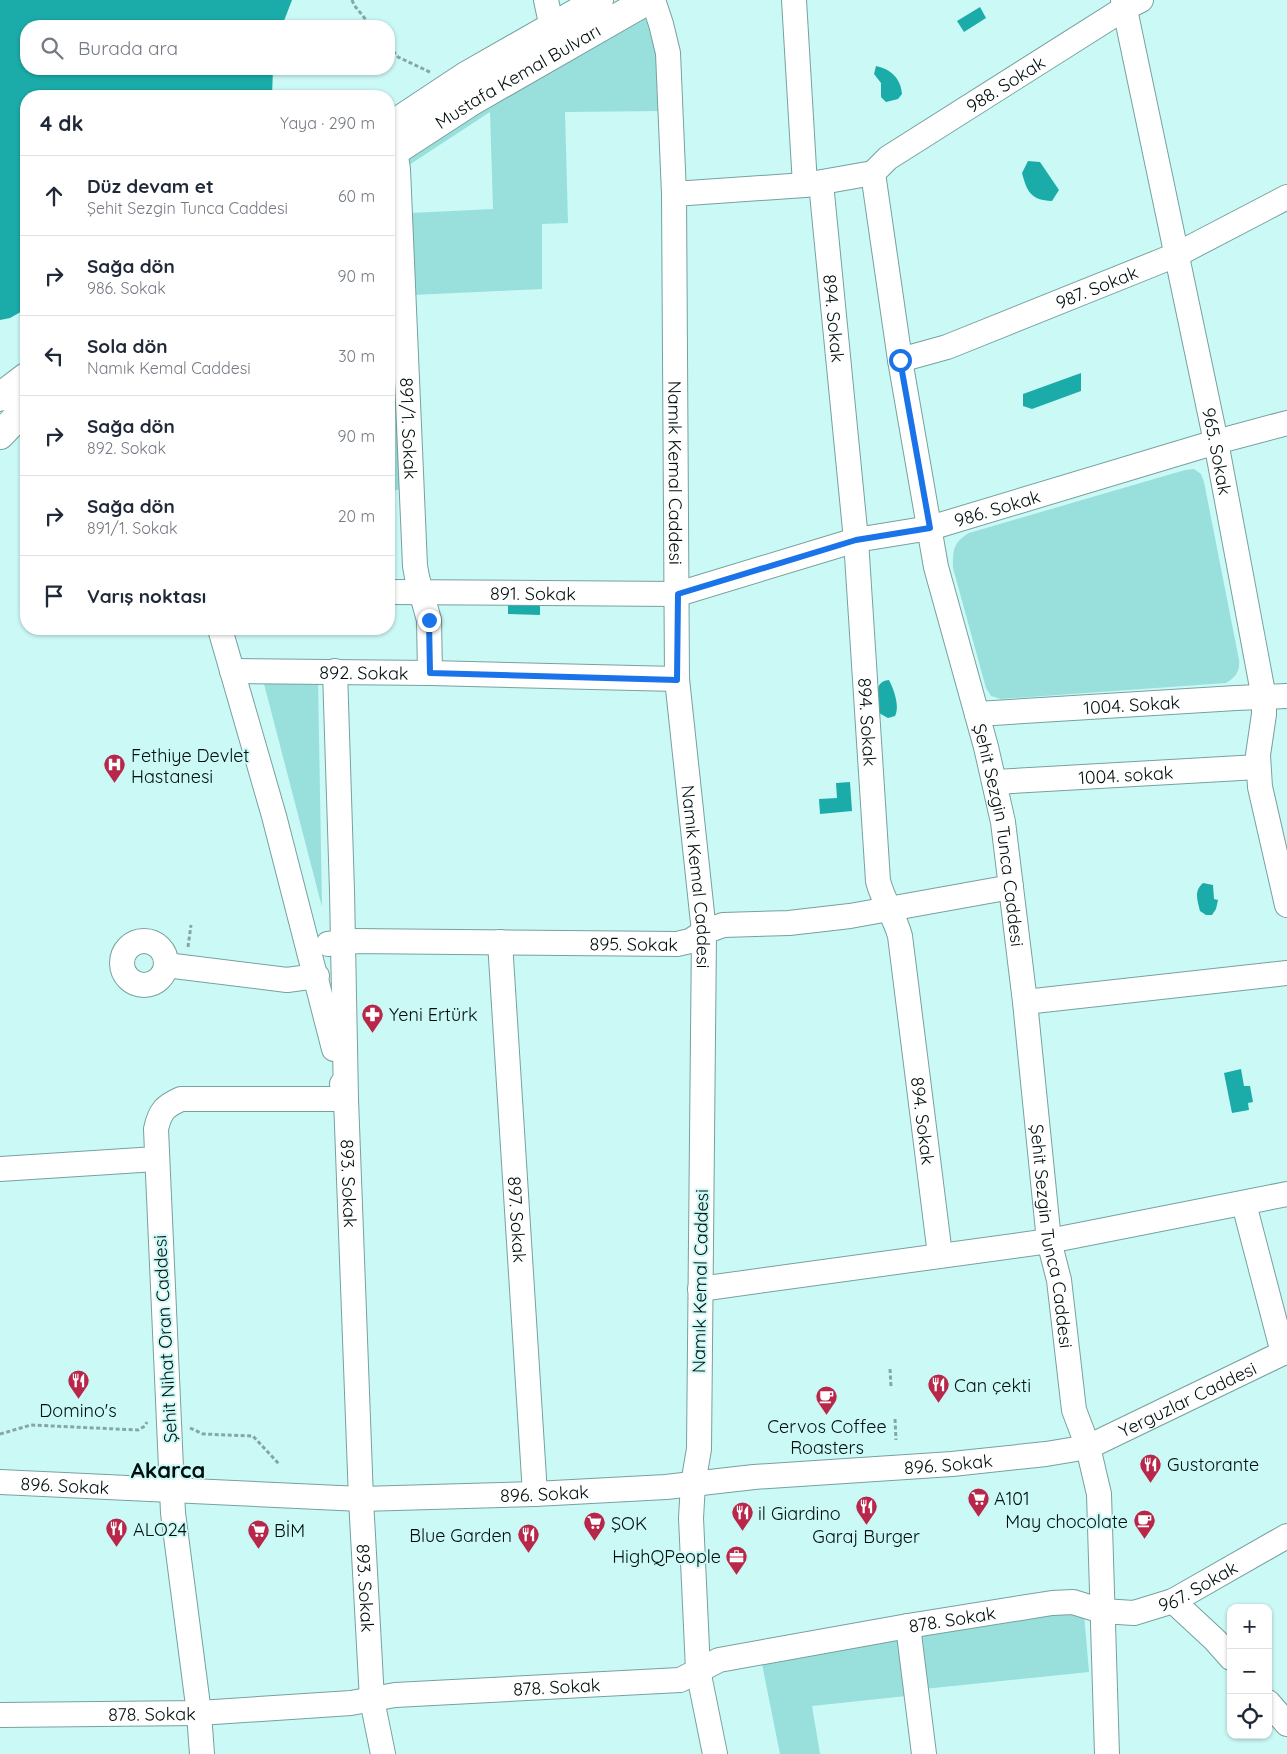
<!DOCTYPE html>
<html lang="tr">
<meta charset="utf-8">
<style>
:root{--surface:#fff;--page:#f6f6f7;--text:#1f2937;--muted:#747a83;--line:#e0e1e3}
body{margin:0;font-family:Quicksand,sans-serif;background:var(--page);color:var(--text)}
.controls{position:absolute;right:15px;bottom:15px;display:grid;overflow:hidden;border-radius:10px;box-shadow:0 1px 4px #0004}
.controls button{width:45px;height:45px;display:grid;place-items:center;padding:0;border:0;border-bottom:1px solid var(--line);background:var(--surface);color:var(--text);font:25px sans-serif}
.stop{position:absolute;width:15px;height:15px;margin:-11px;border:4px solid #1a73e8;border-radius:50%;background:#fff}
.stop.end{background:#1a73e8;border-color:#fff;box-shadow:0 1px 5px #0008}
.list{margin:0;padding:0;list-style:none}
h2{display:flex;justify-content:space-between;align-items:center;height:65px;margin:0;padding:0 20px;font-size:21px}
h2 small{font-size:16px;font-weight:400;color:var(--muted)}
.list li{display:grid;grid-template-columns:32px 1fr auto;gap:15px;align-items:center;box-sizing:border-box;height:80px;padding:0 20px;border-top:1px solid var(--line)}
.list b{display:block;font-size:19px;white-space:nowrap}
.list p{margin:0;font-size:16px;white-space:nowrap;color:var(--muted)}
.list em{font-size:16px;font-style:normal;color:var(--muted)}
.icon{flex:none;width:28px;height:28px;fill:none;stroke:currentColor;stroke-width:2;stroke-linecap:round;stroke-linejoin:round}
.map{position:relative;flex:none;width:1287px;height:1754px;overflow:hidden}
.search{position:absolute;background:var(--surface);box-shadow:0 1px 4px #0004;left:20px;top:20px;width:375px;height:55px;display:flex;align-items:center;gap:12px;box-sizing:border-box;padding:0 18px;border-radius:20px;color:var(--muted);font-size:19px}
.panel{position:absolute;background:var(--surface);box-shadow:0 1px 4px #0004;left:20px;top:90px;width:375px;height:545px;border-radius:20px}
.map>svg:first-child{display:block}
</style>
<div class="map">
<svg width="1287" height="1754" viewBox="0 0 1287 1754">
<rect width="100%" height="100%" fill="#cbf9f6"/>
<path fill="#99dfdc" fill-rule="evenodd" d="M644,17L649,18L654,24L663,111L565,112L568,223L542,224V289L412,295L406,153ZM490,112L493,209L411,213L409,165Z
M389,233L403,489L389,491Z
M1194,469L1201,474L1204,482L1239,660C1240,672 1236,677 1226,683L1001,699L991,696L986,688L953,568C953,549 953,543 969,533L1185,470Z
M263,680L318,681L322,907Z
M1077,1608L1084,1614L1089,1672L924,1689L920,1642L921,1635Z
M899,1639L906,1696L812,1706L820,1754H780L761,1659Z"/>
<path fill="#1baca9" d="M0,0H292L282,26H26V69H273L272,96H26V309L10,318L0,320Z
M980,7L986,18L964,32L957,21Z
M876,66C891,69 901,79 902,94L898,99L886,102L881,97V83L874,74Z
M1028,161L1040,162L1059,190L1052,201C1031,200 1027,192 1022,173Z
M1081,373V391L1032,409L1023,406V394Z
M508,602L540,603V615L508,614Z
M889,680C894,690 900,706 895,716L888,718L879,713C878,701 872,681 889,680Z
M850,782L852,811L820,814L819,799L837,798L836,783Z
M1203,883L1213,885L1214,899L1218,900L1216,909L1212,915H1206L1200,911C1197,899 1194,891 1203,883Z
M1241,1069L1244,1086H1250L1253,1102L1248,1103L1249,1110L1232,1113L1224,1073Z"/>
<g fill="none" stroke-linecap="round" stroke-linejoin="round">
<defs>
<g id="minor">
<path d="M546,0L549,14L554,25"/>
<path id="s1" d="M653,0L661,24L668,53L674,194L677,679L704,932L699,1449L693,1484L691,1518L698,1670L715,1754"/>
<path d="M794,0L805,185L873,173"/>
<path id="s2" d="M1123,0L1216,442L1264,698V714L1258,755L1260,787L1287,905"/>
<path id="s3" d="M395,151L398,169L415,566L417,577L429,620L430,673"/>
<path id="s4" d="M873,173L900,360L936,567L986,747L1003,822L1025,1002L1049,1241L1059,1280L1074,1410L1088,1447L1099,1494L1107,1754"/>
<path id="s5" d="M873,173L888,158L1125,8L1141,0"/>
<path id="s6" d="M821,183L856,540L878,881C883,901 895,917 900,936L940,1255"/>
<path d="M674,194L805,185"/>
<path id="s7" d="M900,360L947,347L1176,255L1287,197"/>
<path id="s8" d="M389,592L678,594L856,540L930,528L1216,442L1287,423"/>
<path d="M220,629L274,816L334,1049"/>
<path id="s9" d="M232,671L430,673L677,679"/>
<path id="s10" d="M977,714L1236,698L1287,696"/>
<path id="s11" d="M995,782L1258,767"/>
<circle cx="144" cy="963" r="22"/>
<path id="s12" d="M500,942L535,1494"/>
<path id="s13" d="M328,944L352,941L677,944L690,941L704,932L723,925L789,923L850,916L1011,887"/>
<path d="M166,965L287,980L317,976"/>
<path d="M1025,1002L1287,973"/>
<path id="s14" d="M342,1084L346,1099L361,1499L372,1700L383,1754"/>
<path d="M0,1169L156,1159"/>
<path d="M1244,1204L1283,1353"/>
<path d="M700,1289L1049,1241L1287,1194"/>
<path id="s15" d="M0,1482L361,1499L535,1494L666,1487L754,1477L952,1464L1046,1454L1088,1447L1287,1351"/>
<path d="M1173,1601L1215,1640L1231,1658"/>
<path d="M908,1626L924,1754"/>
<path d="M1268,1702L1287,1724"/>
<path id="s16" d="M0,1715L199,1713L351,1703L395,1695L680,1680L719,1660L908,1626L1052,1603L1073,1602L1102,1611L1134,1613L1173,1601L1287,1536"/>
<path d="M202,1754L199,1713L173,1513L156,1129C160,1111 165,1106 181,1099H346L342,891L335,671"/>
</g>
<g id="major">
<path d="M389,127L466,76L599,0"/>
<path id="s17" d="M389,155L472,101L648,0"/>
<path d="M0,397L26,377"/>
<path d="M0,435L26,408"/>
</g>
</defs>
<use href="#minor" stroke="#76a19f" stroke-width="26"/>
<use href="#major" stroke="#76a19f" stroke-width="30"/>
<path stroke="#84a7a5" stroke-width="3" stroke-dasharray="4 2.5" stroke-linecap="butt" d="M352,0L354,5L371,26
M389,46L398,57L432,73
M188,947L191,925
M890,1369L891,1387
M895,1419L896,1440
M190,1428L203,1434L253,1436L279,1464
M0,1434L31,1425L138,1430L145,1426L147,1422"/>
<use href="#minor" stroke="#fff" stroke-width="24"/>
<use href="#major" stroke="#fff" stroke-width="28"/>
</g>
<g fill="none" stroke-linecap="round" stroke-linejoin="round">
<path stroke="#1a73e8" stroke-width="6" d="M429,620L430,673L677,680L678,594L856,540L930,528L900,360"/>
</g>
<defs>
<symbol id="hospital-pin" viewBox="-11 -11 22 30"><path d="M0 17L-7.5 6A9.5 9.5 0 1 1 7.5 6Z" fill="#b8274a" stroke="#cbf9f6"/><path d="M-5-5h3v3.5h4V-5h3V5h-3V1.5h-4V5h-3Z" fill="#fff"/></symbol>
<symbol id="pharmacy-pin" viewBox="-11 -11 22 30"><path d="M0 17L-7.5 6A9.5 9.5 0 1 1 7.5 6Z" fill="#b8274a" stroke="#cbf9f6"/><path d="M-2-6h4v4h4v4h-4v4h-4v-4h-4v-4h4Z" fill="#fff"/></symbol>
<symbol id="restaurant-pin" viewBox="-11 -11 22 30"><path d="M0 17L-7.5 6A9.5 9.5 0 1 1 7.5 6Z" fill="#b8274a" stroke="#cbf9f6"/><path d="M-5-6h1v4h1v-4h1v4h1v-4h1v5L-1.5 .5V6h-2V.5L-5-1ZM5-6V6H3V1.5H1.5Q1.5-4 5-6Z" fill="#fff"/></symbol>
<symbol id="cafe-pin" viewBox="-11 -11 22 30"><path d="M0 17L-7.5 6A9.5 9.5 0 1 1 7.5 6Z" fill="#b8274a" stroke="#cbf9f6"/><path d="M-5.5-4.5H6V0H3Q3 3.5 0 3.5H-2.5Q-5.5 3.5-5.5 0ZM3-3.2v2h1.7v-2ZM-6 4.5H4V6H-6Z" fill="#fff"/></symbol>
<symbol id="supermarket-pin" viewBox="-11 -11 22 30"><path d="M0 17L-7.5 6A9.5 9.5 0 1 1 7.5 6Z" fill="#b8274a" stroke="#cbf9f6"/><path d="M-6-5.5h2.5l.6 2H6L4.5 2H-2.5L-4.4-4H-6ZM-1.5 3.2a1.3 1.3 0 1 0 .1 0ZM3 3.2a1.3 1.3 0 1 0 .1 0Z" fill="#fff"/></symbol>
<symbol id="office-pin" viewBox="-11 -11 22 30"><path d="M0 17L-7.5 6A9.5 9.5 0 1 1 7.5 6Z" fill="#b8274a" stroke="#cbf9f6"/><path d="M-6-3h4V-5.5h4V-3h4V5H-6ZM-1-4.5V-3h2v-1.5ZM-6 0V1H6V0Z" fill="#fff"/></symbol>
</defs>
<g fill-rule="evenodd">
<use href="#hospital-pin" x="102" y="752" width="25" height="34"/>
<use href="#pharmacy-pin" x="360" y="1002" width="25" height="34"/>
<use href="#restaurant-pin" x="66" y="1368" width="25" height="34"/>
<use href="#restaurant-pin" x="926" y="1372" width="25" height="34"/>
<use href="#cafe-pin" x="814" y="1384" width="25" height="34"/>
<use href="#restaurant-pin" x="1138" y="1452" width="25" height="34"/>
<use href="#supermarket-pin" x="966" y="1486" width="25" height="34"/>
<use href="#restaurant-pin" x="854" y="1494" width="25" height="34"/>
<use href="#restaurant-pin" x="730" y="1500" width="25" height="34"/>
<use href="#cafe-pin" x="1132" y="1508" width="25" height="34"/>
<use href="#supermarket-pin" x="582" y="1510" width="25" height="34"/>
<use href="#restaurant-pin" x="104" y="1516" width="25" height="34"/>
<use href="#supermarket-pin" x="246" y="1518" width="25" height="34"/>
<use href="#restaurant-pin" x="516" y="1522" width="25" height="34"/>
<use href="#office-pin" x="724" y="1544" width="25" height="34"/>
</g>
<g text-anchor="middle" dominant-baseline="central" stroke-width="4" stroke-linejoin="round" paint-order="stroke">
<g font-size="18" fill="#010e0e" stroke="#cbf9f6">
<text stroke="none"><textPath href="#s17" startOffset="151">Mustafa Kemal Bulvarı</textPath></text>
<text stroke="none"><textPath href="#s5" startOffset="160">988. Sokak</textPath></text>
<text stroke="none"><textPath href="#s7" startOffset="210">987. Sokak</textPath></text>
<text stroke="none"><textPath href="#s6" startOffset="136">894. Sokak</textPath></text>
<text stroke="none"><textPath href="#s3" startOffset="278">891/1. Sokak</textPath></text>
<text stroke="none"><textPath href="#s2" startOffset="461">965. Sokak</textPath></text>
<text stroke="none"><textPath href="#s1" startOffset="475">Namık Kemal Caddesi</textPath></text>
<text stroke="none"><textPath href="#s8" startOffset="620">986. Sokak</textPath></text>
<text stroke="none"><textPath href="#s8" startOffset="144">891. Sokak</textPath></text>
<text stroke="none"><textPath href="#s9" startOffset="132">892. Sokak</textPath></text>
<text stroke="none"><textPath href="#s10" startOffset="155">1004. Sokak</textPath></text>
<text stroke="none"><textPath href="#s6" startOffset="541">894. Sokak</textPath></text>
<text stroke="none"><textPath href="#s11" startOffset="131">1004. sokak</textPath></text>
<text stroke="none"><textPath href="#s4" startOffset="675">Şehit Sezgin Tunca Caddesi</textPath></text>
<text stroke="none"><textPath href="#s1" startOffset="880">Namık Kemal Caddesi</textPath></text>
<text stroke="none"><textPath href="#s13" startOffset="306">895. Sokak</textPath></text>
<text stroke="none"><textPath href="#s6" startOffset="946">894. Sokak</textPath></text>
<text stroke="none"><textPath href="#s14" startOffset="100">893. Sokak</textPath></text>
<text stroke="none"><textPath href="#s12" startOffset="278">897. Sokak</textPath></text>
<text stroke="none"><textPath href="#s4" startOffset="1080">Şehit Sezgin Tunca Caddesi</textPath></text>
<text transform="translate(700 1281) rotate(-89)">Namık Kemal Caddesi</text>
<text transform="translate(165 1339) rotate(-93)">Şehit Nihat Oran Caddesi</text>
<text stroke="none"><textPath href="#s15" startOffset="1201">Yerguzlar Caddesi</textPath></text>
<text stroke="none"><textPath href="#s15" startOffset="950">896. Sokak</textPath></text>
<text stroke="none"><textPath href="#s15" startOffset="65">896. Sokak</textPath></text>
<text stroke="none"><textPath href="#s15" startOffset="545">896. Sokak</textPath></text>
<text stroke="none"><textPath href="#s16" startOffset="1216">967. Sokak</textPath></text>
<text stroke="none"><textPath href="#s14" startOffset="505">893. Sokak</textPath></text>
<text stroke="none"><textPath href="#s16" startOffset="962">878. Sokak</textPath></text>
<text stroke="none"><textPath href="#s16" startOffset="558">878. Sokak</textPath></text>
<text stroke="none"><textPath href="#s16" startOffset="152">878. Sokak</textPath></text>
</g>
<g font-size="18" fill="#010e0e" stroke="#cbf9f6" text-anchor="start">
<text x="131" y="755">Fethiye Devlet<tspan x="131" dy="21">Hastanesi</tspan></text>
<text x="389" y="1014">Yeni Ertürk</text>
<text x="954" y="1385">Can çekti</text>
<text x="78" y="1410" text-anchor="middle">Domino's</text>
<text x="827" y="1426" text-anchor="middle">Cervos Coffee<tspan x="827" dy="21">Roasters</tspan></text>
<text x="1167" y="1464">Gustorante</text>
<text x="994" y="1498">A101</text>
<text x="758" y="1513">il Giardino</text>
<text x="1128" y="1521" text-anchor="end">May chocolate</text>
<text x="611" y="1523">ŞOK</text>
<text x="133" y="1529">ALO24</text>
<text x="274" y="1530">BİM</text>
<text x="512" y="1535" text-anchor="end">Blue Garden</text>
<text x="866" y="1536" text-anchor="middle">Garaj Burger</text>
<text x="721" y="1556" text-anchor="end">HighQPeople</text>
</g>
<g font-size="22" font-weight="bold" fill="#010e0e" stroke="#cbf9f6">
<text x="168" y="1470">Akarca</text>
</g>
</g>
</svg>
<div class="controls">
<button>+</button>
<button>−</button>
<button><svg class="icon" aria-label="locate" viewBox="0 0 24 24"><circle cx="12" cy="12" r="6"/><path d="M12 2v4M12 18v4M2 12h4M18 12h4"/></svg></button>
</div>
<div class="stop" style="left:900px;top:360px"></div>
<div class="stop end" style="left:429px;top:620px"></div>
<div class="search"><svg class="icon" aria-label="search" viewBox="0 0 24 24"><circle cx="10" cy="10" r="6"/><path d="M15 15l6 6"/></svg>Burada ara</div>
<section class="panel">
<h2>4 dk<small>Yaya · 290 m</small></h2>
<ul class="list">
<li><svg class="icon" aria-label="ahead" viewBox="0 0 24 24"><path d="M12 20V5M6 11l6-6 6 6"/></svg><div><b>Düz devam et</b><p>Şehit Sezgin Tunca Caddesi</p></div><em>60 m</em></li>
<li><svg class="icon" aria-label="right" viewBox="0 0 24 24"><path d="M7 20v-9h11M14 6l5 5-5 5"/></svg><div><b>Sağa dön</b><p>986. Sokak</p></div><em>90 m</em></li>
<li><svg class="icon" aria-label="left" viewBox="0 0 24 24"><path d="M17 20v-9H6M10 6l-5 5 5 5"/></svg><div><b>Sola dön</b><p>Namık Kemal Caddesi</p></div><em>30 m</em></li>
<li><svg class="icon" aria-label="right" viewBox="0 0 24 24"><path d="M7 20v-9h11M14 6l5 5-5 5"/></svg><div><b>Sağa dön</b><p>892. Sokak</p></div><em>90 m</em></li>
<li><svg class="icon" aria-label="right" viewBox="0 0 24 24"><path d="M7 20v-9h11M14 6l5 5-5 5"/></svg><div><b>Sağa dön</b><p>891/1. Sokak</p></div><em>20 m</em></li>
<li><svg class="icon" aria-label="arrive" viewBox="0 0 24 24"><path d="M6 21V4h12l-3 4 3 4H6"/></svg><div><b>Varış noktası</b></div></li>
</ul>
</section>
</div>
